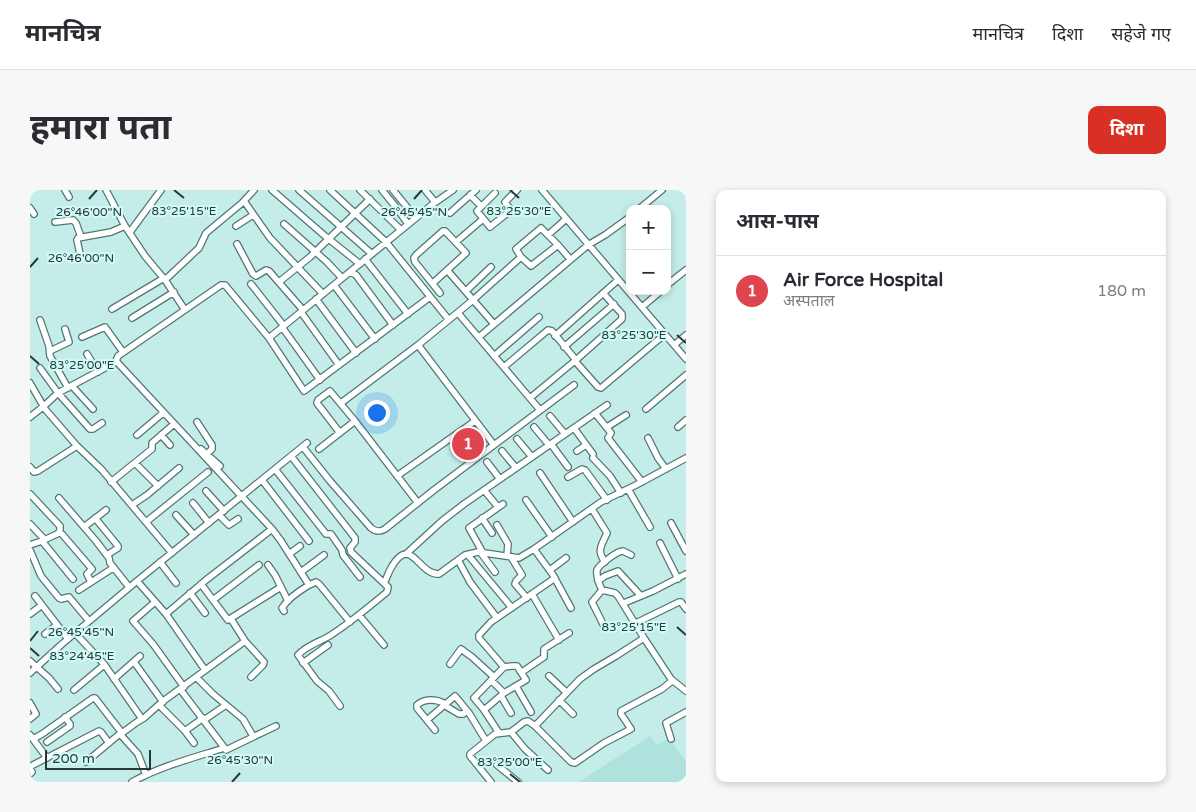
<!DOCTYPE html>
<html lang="hi">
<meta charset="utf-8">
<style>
:root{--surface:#fff;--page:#f7f7f7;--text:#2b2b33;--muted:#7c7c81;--line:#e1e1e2;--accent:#d93025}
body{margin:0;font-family:"Varela Round","Noto Sans Devanagari",sans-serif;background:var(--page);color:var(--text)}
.controls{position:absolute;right:15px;top:15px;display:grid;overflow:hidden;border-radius:10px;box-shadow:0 2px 8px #0003}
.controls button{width:45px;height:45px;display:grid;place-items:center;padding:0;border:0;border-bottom:1px solid var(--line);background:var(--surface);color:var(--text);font:25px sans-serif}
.scale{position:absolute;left:15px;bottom:12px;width:106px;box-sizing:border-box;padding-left:5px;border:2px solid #283837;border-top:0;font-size:14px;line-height:18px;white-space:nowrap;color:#283837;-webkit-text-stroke:4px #d1fbf6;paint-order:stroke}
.you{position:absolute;left:346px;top:222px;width:18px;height:18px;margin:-12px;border:4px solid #fff;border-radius:50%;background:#1a73e8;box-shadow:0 0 0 8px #1a73e833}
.badge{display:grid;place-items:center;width:32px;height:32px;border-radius:50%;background:var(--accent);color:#fff;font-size:16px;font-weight:700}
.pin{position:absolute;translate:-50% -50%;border:2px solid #fff;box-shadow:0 1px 5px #0006}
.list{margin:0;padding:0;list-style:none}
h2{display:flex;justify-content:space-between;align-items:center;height:65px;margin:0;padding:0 20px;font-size:21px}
h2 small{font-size:16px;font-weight:400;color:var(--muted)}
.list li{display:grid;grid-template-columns:32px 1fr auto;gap:15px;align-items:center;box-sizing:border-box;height:70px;padding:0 20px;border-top:1px solid var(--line)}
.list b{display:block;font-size:19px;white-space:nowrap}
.list p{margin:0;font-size:16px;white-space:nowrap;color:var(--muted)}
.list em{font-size:16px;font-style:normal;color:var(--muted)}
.map{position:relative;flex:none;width:656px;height:592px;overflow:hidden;border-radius:10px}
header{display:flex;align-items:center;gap:30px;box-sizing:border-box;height:70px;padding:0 25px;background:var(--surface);border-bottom:1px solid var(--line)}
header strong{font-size:24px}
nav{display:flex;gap:28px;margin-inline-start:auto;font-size:18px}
.intro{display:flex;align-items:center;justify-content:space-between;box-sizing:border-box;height:120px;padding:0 30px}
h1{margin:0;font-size:35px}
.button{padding:12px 22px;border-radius:10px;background:var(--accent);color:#fff;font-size:18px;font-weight:700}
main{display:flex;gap:30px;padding:0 30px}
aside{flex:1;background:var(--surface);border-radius:10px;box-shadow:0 2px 8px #0003}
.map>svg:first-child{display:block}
</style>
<header>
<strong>मानचित्र</strong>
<nav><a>मानचित्र</a><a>दिशा</a><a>सहेजे गए</a></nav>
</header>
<div class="intro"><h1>हमारा पता</h1><a class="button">दिशा</a></div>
<main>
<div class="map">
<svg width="656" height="592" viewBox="0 0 656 592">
<rect width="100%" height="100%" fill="#c4ede9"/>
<path fill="#afe2dc" d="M620,546L627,555L639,548L656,572V592H549Z"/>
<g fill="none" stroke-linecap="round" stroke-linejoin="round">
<defs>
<path id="minor" d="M35,0L39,7
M76,0L95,36L115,66L135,90L155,120
M242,0L295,46L330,74
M269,0L342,64
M300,0L356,52
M330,0L371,40
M352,0L365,16L378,34
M363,0L386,28
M395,0L405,12
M512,0L656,169
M465,3L447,21L460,37L480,21V19L475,12L487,0
M440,5L451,16
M214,11L240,48L293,104
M0,18L4,24
M609,19L632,0
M420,23L446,0
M25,32L43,30L46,33L51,47
M254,34L297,72L312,88
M206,36L223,25
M100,42L131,0
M518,45L536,29
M356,52L419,130
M426,52L453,29
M207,54L223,84L226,86L236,80L239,81L273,120
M528,55L501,76L491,67L486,59L511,38L528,55L540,69
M50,64L47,50L48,48L81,42L95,36
M335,69L378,124
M417,80L464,134
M320,82L326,85L363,135
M135,90L169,58L176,43L212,13L224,0
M249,92L280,67L340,9
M403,93L436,63L415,41H413L386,65L384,68L385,72L410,103
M221,94L254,136
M304,95L345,149
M637,95L656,80
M436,101L461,77
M286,109L326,163
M612,117L631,101
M82,119L134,88
M271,122L309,175
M428,123L510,220
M102,128L144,102
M10,130L19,156L20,166L38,198
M252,137L290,190
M525,146L588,90
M52,147L75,137L93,162
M449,147L558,55L575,45L600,27
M239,148L403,14L423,0
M388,155L464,255
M644,155L656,145
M534,157L584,114
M20,161L39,152L35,139
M57,164L68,182
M464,166L509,127
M86,171L242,339L251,351L279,395L286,392L289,394L320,432
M545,171L568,197L571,198L635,144
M474,177L518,140L522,141L546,170
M10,178L28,203L60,239H63L72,233
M0,193L15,219L47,256L72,280L142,363
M42,196L63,219
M500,208L546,170L592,129V124L573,103
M311,213L388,155L443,110L491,67
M616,219L656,185
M565,223L581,243L578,248L612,292
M520,226L535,244
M0,227L14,216L28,203L84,173L86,171L88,166L191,95H195L239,148L274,201L400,107
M167,232L182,255V259L177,264
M504,237L519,255
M577,237L596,225
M648,237L656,230
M544,238L563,264
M310,243L287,213L288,210L300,201L325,231L388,313
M107,245L133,223
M131,245L140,255
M618,248L628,268L636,279
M487,249L502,267
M521,254L538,277
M273,257L300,291L341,338C346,342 350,342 355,339L404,300L544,195
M171,259L190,276
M289,259L325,231
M472,261L486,278
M547,261L556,255
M261,266L277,253
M563,268L580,286L591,303
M457,272L470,289
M105,273L128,296
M0,277L4,282L8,281L47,256
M245,279L296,344H301L312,360L313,365L330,387
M510,283L543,332
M367,286L445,231
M538,287L552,279L555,280L577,310
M232,290L279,351
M81,292L122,259V253L144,234
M598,299L620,337
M454,300L468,317
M176,301L194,321
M0,304L30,336V339L29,343
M29,308L66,351L79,368L80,373L99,397
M496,310L522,347
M163,313L179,333
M102,315L117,305L149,278
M562,319L577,343C572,355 566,360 575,372
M146,325L164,345
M189,325L199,335L208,329
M65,328L88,356V358L77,365
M452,328L462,343
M116,332L178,282
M641,333L656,361
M0,334L15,350
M467,335L478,354L477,366
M54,337L76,320
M12,351L43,389
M630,353L648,389
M0,355L12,351L29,343L32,344L62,379L57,384L61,392
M504,359L523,385L541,418
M0,360L11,386L29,408L31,409L39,407L59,431
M451,363L465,382
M453,363L439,338L473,314
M259,364L270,356
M376,364L412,331L434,314L577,215
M438,365L482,418
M601,365C599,364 595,362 593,361C587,361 569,375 567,380C566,387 569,394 572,400L585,403L588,406L614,448L641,489L656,501
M481,367L492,385L486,391L485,394L497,408
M428,370L440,392L467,428
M130,372L146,393
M238,375L245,385L258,411
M520,380L536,368
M271,382L294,365
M107,391L136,424L175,480
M568,391L575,386L588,381L611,406
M354,393C357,388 358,383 361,378C381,343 388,385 409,384L435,365L448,362L489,368L504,359L571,312L606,295L656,268
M171,394L198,430L251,397
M49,400L83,378
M572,400L562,412L575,438
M160,403L175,423
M502,404L529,450
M5,406L38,449
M183,410L229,375
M125,412L103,431L123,454L154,497
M594,413L623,401L656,384
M254,421L252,418C258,408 269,401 279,395
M0,424L12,415
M136,424L176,390L242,339
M329,425L354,455
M201,429L215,451L234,472L233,475L221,487
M606,433L649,412H651L656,419
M45,443L74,474L112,529
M15,444L27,435
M0,471L19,488L28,499
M104,472L133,512
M273,473L298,455
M420,474L431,459L442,467L464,487
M492,482L514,467V459L539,443
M0,483L32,454L107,391L261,266L325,348V352L320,358L321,362L358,397L357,402C339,417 321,432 301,445C290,452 277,455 268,465L287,491L299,501L310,516
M519,486L536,502
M166,487L183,504L213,529L223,546
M84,489L110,466
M461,490L474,503
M486,496L501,522
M150,499L196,560L246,536
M44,500L74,475
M471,506L481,523
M529,510L543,524
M0,513L6,524L0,529
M129,515L155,541L164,553
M414,515L429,524H433L437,521
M454,520L474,503L496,490L487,476H482L474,477L473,476L449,448V445L461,432L525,388
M174,530L196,515
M397,530L425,506L439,523L456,551
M505,536L550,489L564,479L586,466L614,448
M405,540L387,518V515C395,508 407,509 415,514
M155,541L173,528
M481,542L495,559L518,580
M469,543L454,520L444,508L474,477
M90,544L108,564L116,585
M0,545L3,549L12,544L63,508H65L92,543L107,532L114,528L132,512L215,451
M3,549L17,568
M641,549L636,533L656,522
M17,552L40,536V534L35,527
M56,572L92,542
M467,575L488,592
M0,584L2,582L0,578L1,576L69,541L71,542L79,553
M102,592C131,576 163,568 194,558
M461,592L440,566V564L465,544L481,542L494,532L498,531L505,536L541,572L545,573L574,553L601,539L591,524V521L632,499L642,491"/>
</defs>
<use href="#minor" stroke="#507773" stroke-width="8"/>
<use href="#minor" stroke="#fff" stroke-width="5.5"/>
</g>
<path fill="none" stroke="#283837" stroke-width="2" d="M144,0L154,8M480,0L489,8M59,9L67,0M384,9L392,0M0,77L8,68M647,145L656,153M0,166L9,174M647,437L656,445M0,451L8,441M0,458L9,466M480,584L490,592M202,592L210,583"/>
<g font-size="12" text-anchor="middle" fill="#283837" stroke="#d1fbf6" stroke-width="4" stroke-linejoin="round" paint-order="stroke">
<text x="154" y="25">83°25'15"E</text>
<text x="489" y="25">83°25'30"E</text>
<text x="59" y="26">26°46'00"N</text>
<text x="384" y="26">26°45'45"N</text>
<text x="51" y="72">26°46'00"N</text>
<text x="604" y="149">83°25'30"E</text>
<text x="52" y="179">83°25'00"E</text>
<text x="604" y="441">83°25'15"E</text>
<text x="51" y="446">26°45'45"N</text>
<text x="52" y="470">83°24'45"E</text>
<text x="210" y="574">26°45'30"N</text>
<text x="480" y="576">83°25'00"E</text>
</g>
</svg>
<div class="controls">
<button>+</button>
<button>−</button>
</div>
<div class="scale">200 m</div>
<div class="you"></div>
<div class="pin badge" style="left:438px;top:254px;background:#e0444e">1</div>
</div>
<aside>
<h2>आस-पास<small></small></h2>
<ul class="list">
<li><span class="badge" style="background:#e0444e">1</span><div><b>Air Force Hospital</b><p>अस्पताल</p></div><em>180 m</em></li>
</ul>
</aside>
</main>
